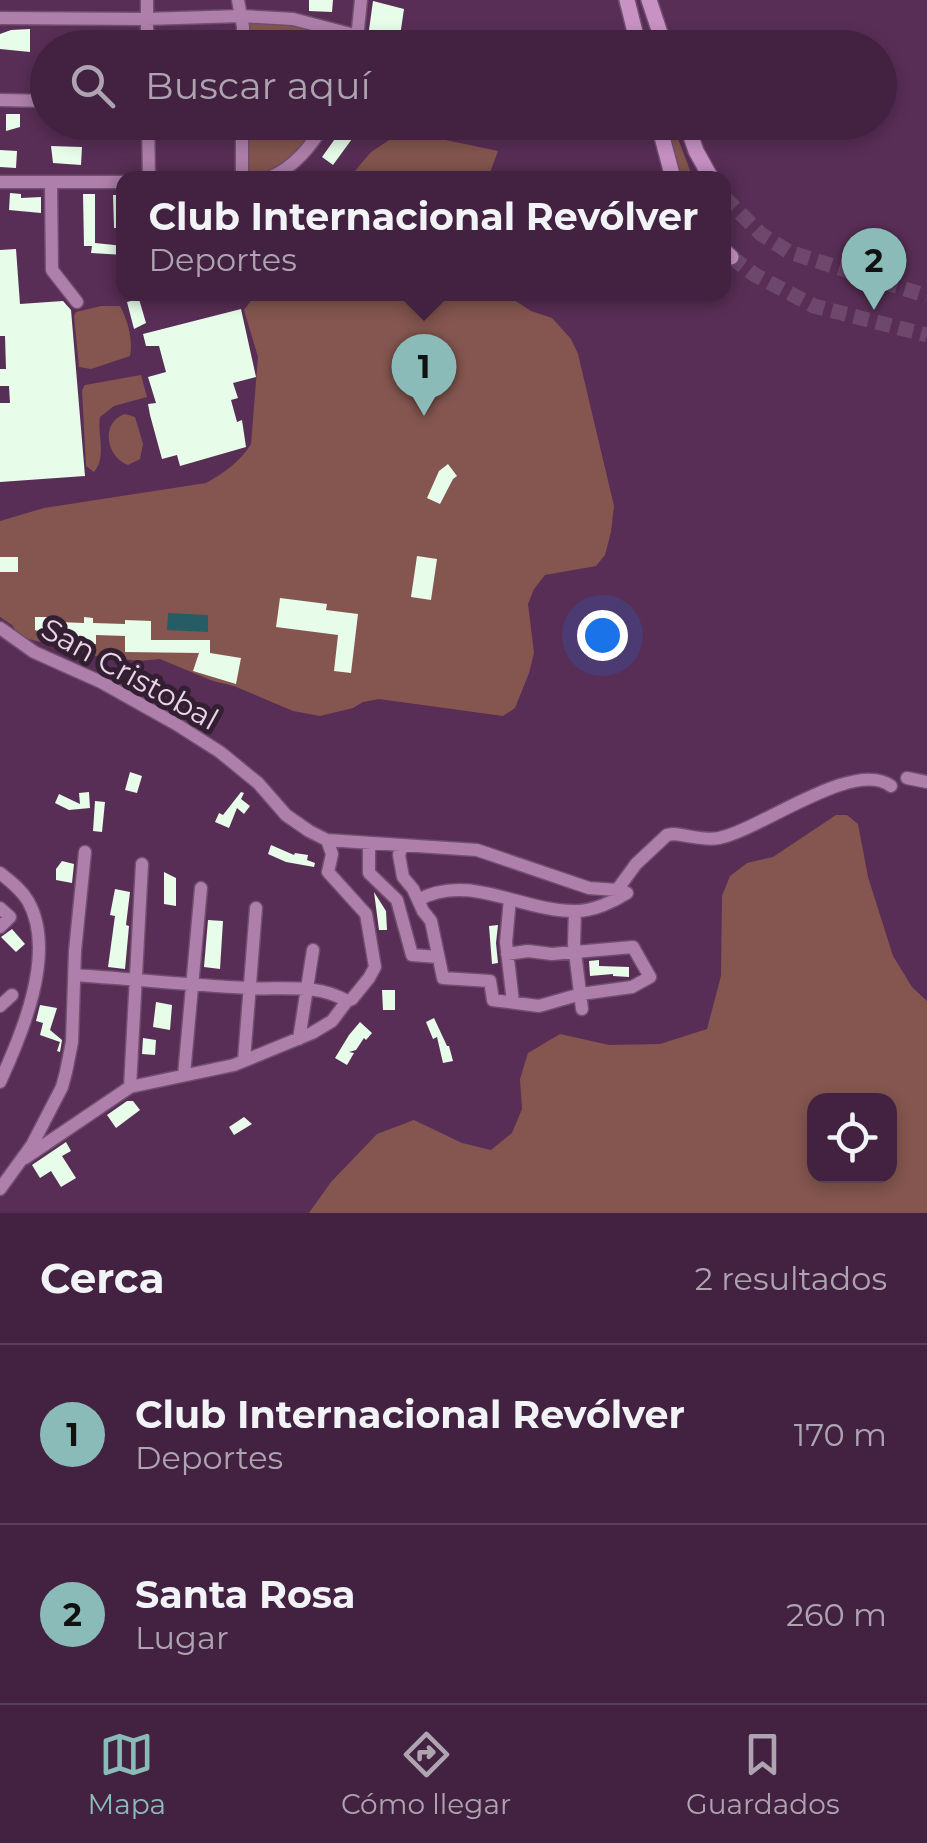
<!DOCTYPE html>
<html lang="es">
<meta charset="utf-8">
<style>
:root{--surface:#422240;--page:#492a47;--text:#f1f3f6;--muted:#aea4b1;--line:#5a3f59;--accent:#8bbbb9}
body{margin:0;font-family:Montserrat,sans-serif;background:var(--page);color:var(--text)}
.controls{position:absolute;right:30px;bottom:30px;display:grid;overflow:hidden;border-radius:20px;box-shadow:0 5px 15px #0003}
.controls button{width:90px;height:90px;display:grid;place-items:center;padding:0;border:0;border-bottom:2px solid var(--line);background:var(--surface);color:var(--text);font:50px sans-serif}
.you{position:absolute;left:602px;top:635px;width:35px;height:35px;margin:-25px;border:8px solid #fff;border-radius:50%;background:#1a73e8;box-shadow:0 0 0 15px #1a73e833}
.badge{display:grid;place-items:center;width:65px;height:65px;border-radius:50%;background:var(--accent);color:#111;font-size:32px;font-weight:700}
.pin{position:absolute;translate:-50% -82px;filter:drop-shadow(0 2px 5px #0008)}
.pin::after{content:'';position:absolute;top:52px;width:35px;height:30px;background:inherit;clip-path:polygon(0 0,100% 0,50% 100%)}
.popup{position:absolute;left:116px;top:171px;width:615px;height:130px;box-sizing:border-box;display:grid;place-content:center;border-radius:20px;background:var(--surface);filter:drop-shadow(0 2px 8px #0005);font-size:32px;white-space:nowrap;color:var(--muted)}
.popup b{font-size:38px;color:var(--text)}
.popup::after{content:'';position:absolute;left:50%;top:100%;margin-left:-20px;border:20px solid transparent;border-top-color:var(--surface)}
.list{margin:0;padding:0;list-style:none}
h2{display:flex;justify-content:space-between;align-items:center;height:130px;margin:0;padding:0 40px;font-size:42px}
h2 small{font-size:32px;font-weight:400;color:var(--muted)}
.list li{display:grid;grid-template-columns:65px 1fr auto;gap:30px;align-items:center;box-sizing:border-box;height:180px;padding:0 40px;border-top:2px solid var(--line)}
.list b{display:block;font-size:38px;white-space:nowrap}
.list p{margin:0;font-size:32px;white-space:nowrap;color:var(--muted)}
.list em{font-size:32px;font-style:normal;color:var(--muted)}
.icon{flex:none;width:55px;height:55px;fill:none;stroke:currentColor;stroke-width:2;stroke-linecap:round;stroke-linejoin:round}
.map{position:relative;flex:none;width:927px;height:1213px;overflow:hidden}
.search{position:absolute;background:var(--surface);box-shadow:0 5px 15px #0003;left:30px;right:30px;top:30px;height:110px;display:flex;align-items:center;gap:25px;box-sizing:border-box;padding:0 35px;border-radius:55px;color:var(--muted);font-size:38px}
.sheet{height:490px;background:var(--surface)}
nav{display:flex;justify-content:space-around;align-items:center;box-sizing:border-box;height:140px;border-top:2px solid var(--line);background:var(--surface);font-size:28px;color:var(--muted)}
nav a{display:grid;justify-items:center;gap:5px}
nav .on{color:var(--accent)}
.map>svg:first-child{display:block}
</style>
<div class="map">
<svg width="927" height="1213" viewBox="0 0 927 1213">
<rect width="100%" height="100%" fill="#582e56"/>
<path fill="#84564f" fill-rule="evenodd" d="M247,20L294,25L354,39L353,47H247Z
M248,123H320C303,147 281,178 248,178Z
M666,123H672L693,178H682Z
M403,131L498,151L488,178H349L371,152Z
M256,294H508L511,298L531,311L552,318L571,339L578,354L614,506L611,532L605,555L596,566L545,575L534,589L528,604L534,653L529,673L515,708L503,716L379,699L363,702L353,708L320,716L293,711L234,686L213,681L160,659L139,661L88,655L82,652L20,637L12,625L0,617V521L44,508L206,483C224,473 240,462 251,444L258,357L244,310Z
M101,306H120C128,321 133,340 130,356L91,369L79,367L74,316L76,312Z
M141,375L147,397L114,406L100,417C97,435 107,456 94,472L86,466L82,390L85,385Z
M125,414L135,417L143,444L140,459L128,465C106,457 100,422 125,414Z
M836,815H847L858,824L868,877L893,956L912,987L927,1001V1213H309L331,1182L377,1134L414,1120L462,1143L491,1150L512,1133L522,1109L520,1079L528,1053L560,1034L609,1045L660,1044L707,1029L721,976L722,896L730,876L747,863L773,857ZM814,1100H890V1176H814Z"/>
<path fill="#265c64" d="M168,613L208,615V632L167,630Z"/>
<path fill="#e7fce9" d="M309,0H333L332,12L309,11Z
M373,1L404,9L399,43L368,37Z
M30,29V52L0,49V34L11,30Z
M6,114H20V127L6,131Z
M347,122H353L360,128L333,165L322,157Z
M51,146L82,147L81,165L53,163Z
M0,150L17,151L16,168L0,167Z
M10,193L21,194V198L41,197V213L9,210Z
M83,194H95V243L124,246V255L91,253L92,246H84Z
M113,195H122V228H114Z
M16,249L20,304L63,301L71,310L85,476L0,482V403H10L9,386H0V369H6L5,336H0V250Z
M139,299L146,323L134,329L127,302Z
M241,309L256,377L233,383L238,398L231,400L237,422L242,420L246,447L180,466L177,455L162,459L150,415L148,404L156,403L148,377L166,372L159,346H146L143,334Z
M448,464L457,476L453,479L440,504L427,498L439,471Z
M417,556L437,559L431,600L411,597Z
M0,557H18V572H0Z
M280,598L327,604L326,610L358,614L351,673L334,671L338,635L276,627Z
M35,617H57V622L84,623V617L93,618V623L125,624V620L151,621V640H210V653L241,658L236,684L193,671L199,653L125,652V636L96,635V644L52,643V638L38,637V631L35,630Z
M130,772L142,776L137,793L125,790Z
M89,792L90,808L69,810L55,803L59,794L80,804L79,793Z
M241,792L244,793L241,799L250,806L244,814L237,808L229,828L215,822L219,813L223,815Z
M95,801L105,802L102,832L93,831Z
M271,845L294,855L295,853L308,855L307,860L315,863L314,867L286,862L268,854Z
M62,861L74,864L72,883L56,880V869Z
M164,872L176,878V906L164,904Z
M115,889L130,892L126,925L129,926L125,969L108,967L115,916L110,915Z
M374,892L386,911L387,930H379Z
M208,920L223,921L220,969L204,967Z
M498,925L496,943L498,963L492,964L489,926Z
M12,929L25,944L16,952L1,937Z
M599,960V966L629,967V977L613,976V974L590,976L589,961Z
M382,990H395V1010H383Z
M156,1002L172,1005L170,1030L153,1027Z
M40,1005L57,1008L50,1030L62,1040L60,1052L57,1051L60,1042L40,1035L43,1023L36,1021Z
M434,1018L447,1046H449L453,1061L443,1063L437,1037L433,1039L426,1022Z
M360,1022L372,1033L366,1040L364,1038L356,1050L349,1052L354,1053L347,1065L335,1058L349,1035Z
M143,1038L156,1040L155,1055L142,1054Z
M127,1101H133L140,1110L116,1128L107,1115Z
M244,1117L252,1124L234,1135L229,1127Z
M66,1142L71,1151L62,1156L76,1178L61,1187L51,1171L40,1178L32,1165Z"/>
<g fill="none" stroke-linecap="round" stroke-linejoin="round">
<path stroke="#6e476c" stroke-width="15" stroke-dasharray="15 8" stroke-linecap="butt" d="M724,197L761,234L789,252L927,296
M731,257L755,275L814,306L927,335"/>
<defs>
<path id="minor" d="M238,0L243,27V48
M0,18L146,19L241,16L293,19L358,36
M147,48V0
M356,48L361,0
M0,100L48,101
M148,122L149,178
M242,178V122
M269,178C295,167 311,146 326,122
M0,182H124
M51,182L52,270L77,302
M0,628L34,652L101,682L176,724L220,752L258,783L286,815L309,831L327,840L477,850L589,888L617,890L636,864L667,835L673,834C688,835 704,841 719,838C760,830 854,758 891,786
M907,778L927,782
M369,843V873L397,900L412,955L438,957
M402,846L399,855L403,877L413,889L423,911L431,921L443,978L490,981L493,1000L539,1006L581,994L632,987L650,977L633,947L552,954L528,951L507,954
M0,873C10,881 21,889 28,901C57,952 22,1034 0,1082
M510,899L506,942L513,1002
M418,900C470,872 522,912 576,911C593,911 613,902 627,893L623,891
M0,908L10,917L0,927
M575,911L574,944L582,1009
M75,975C132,979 190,985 247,988C281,990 317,983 347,1001
M0,1006L12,995
M299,1039L313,950
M244,1060L256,908
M184,1075L201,888
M130,1087L142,864
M25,1158L130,1087L234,1065L312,1033L332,1021L347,1001L352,999L369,978L375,967L366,914L328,872L332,854L327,840
M0,1189L32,1145L62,1087L66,1072L72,1042L75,951L85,852"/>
<path id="major" d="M627,0L639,48
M649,0L665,48
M658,122L673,178
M686,122L696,151L711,178
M724,251L731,257"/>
</defs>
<use href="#minor" stroke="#714e6f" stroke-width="15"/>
<use href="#major" stroke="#714e6f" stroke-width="18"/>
<use href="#minor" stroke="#ae7faa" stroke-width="12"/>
<use href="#major" stroke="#c892c4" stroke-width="15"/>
</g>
<g text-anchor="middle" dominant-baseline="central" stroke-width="10" stroke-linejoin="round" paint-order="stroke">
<g font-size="30" fill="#edd4eb" stroke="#321f31">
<text transform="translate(130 674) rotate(29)">San Cristobal</text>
</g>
</g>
</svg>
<div class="controls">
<button><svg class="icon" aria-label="locate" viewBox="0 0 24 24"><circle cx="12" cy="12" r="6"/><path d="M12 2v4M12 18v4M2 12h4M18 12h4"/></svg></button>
</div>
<div class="you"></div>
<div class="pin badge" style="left:424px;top:416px">1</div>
<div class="popup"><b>Club Internacional Revólver</b>Deportes</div>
<div class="pin badge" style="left:874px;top:310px">2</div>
<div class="search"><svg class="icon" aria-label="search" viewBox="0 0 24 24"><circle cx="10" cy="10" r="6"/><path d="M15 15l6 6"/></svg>Buscar aquí</div>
</div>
<section class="sheet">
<h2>Cerca<small>2 resultados</small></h2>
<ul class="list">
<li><span class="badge">1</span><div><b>Club Internacional Revólver</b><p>Deportes</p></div><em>170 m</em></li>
<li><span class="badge">2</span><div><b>Santa Rosa</b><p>Lugar</p></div><em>260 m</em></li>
</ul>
</section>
<nav>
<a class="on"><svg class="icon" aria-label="map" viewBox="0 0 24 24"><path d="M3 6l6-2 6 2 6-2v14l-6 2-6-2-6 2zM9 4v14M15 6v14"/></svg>Mapa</a>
<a><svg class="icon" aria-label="directions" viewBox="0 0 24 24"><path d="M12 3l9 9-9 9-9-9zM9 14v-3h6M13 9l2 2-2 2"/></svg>Cómo llegar</a>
<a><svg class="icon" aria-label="saved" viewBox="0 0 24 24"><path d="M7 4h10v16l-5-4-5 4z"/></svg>Guardados</a>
</nav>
